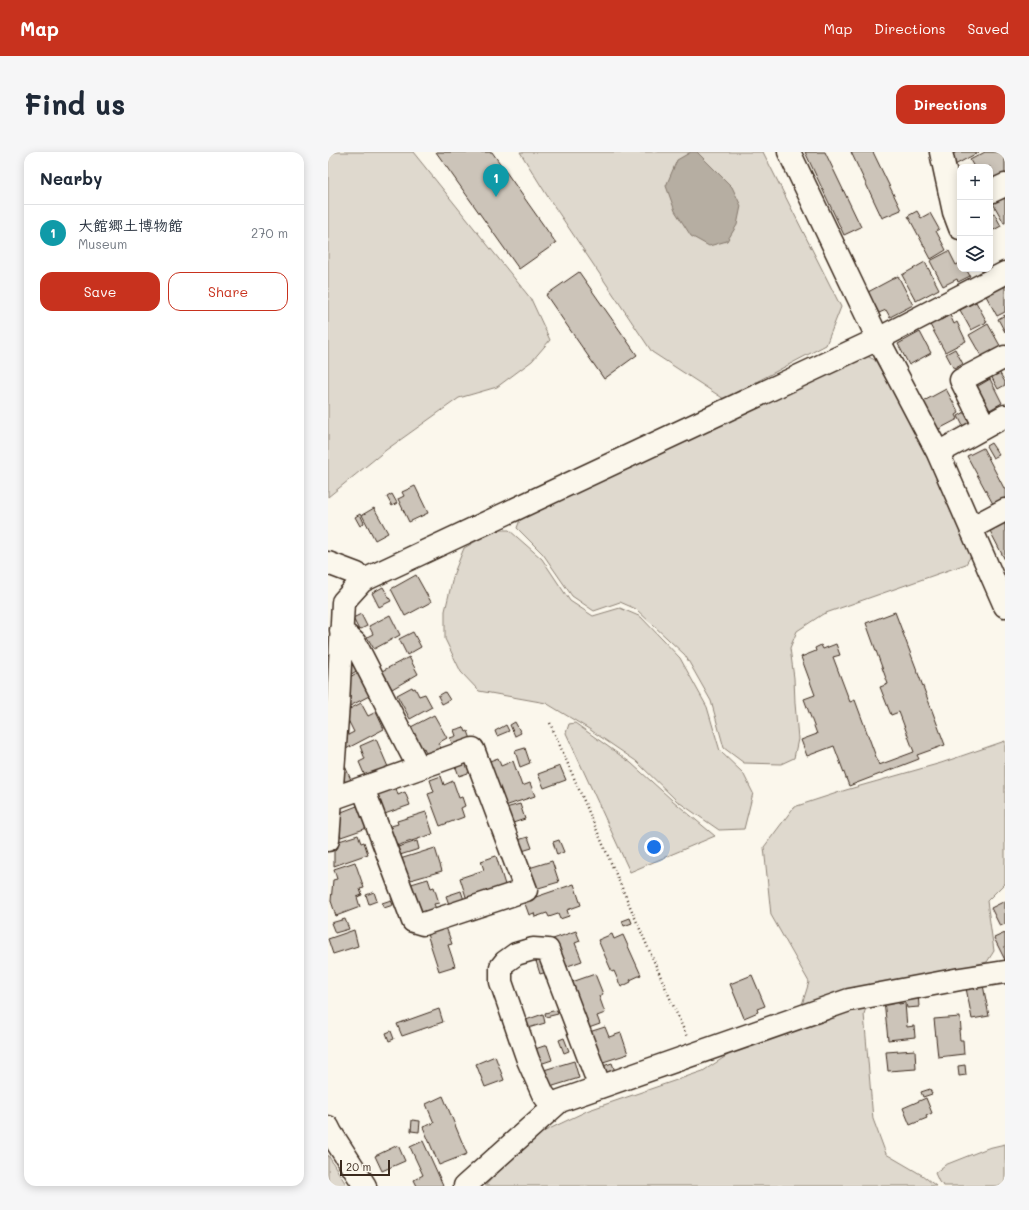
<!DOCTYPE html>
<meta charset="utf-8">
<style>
:root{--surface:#fff;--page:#f6f6f7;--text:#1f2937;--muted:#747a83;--line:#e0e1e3;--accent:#c8321e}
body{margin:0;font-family:Mali,"Klee One",sans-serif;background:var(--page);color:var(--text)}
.controls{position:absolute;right:12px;top:12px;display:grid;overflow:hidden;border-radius:8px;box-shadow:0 2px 10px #0003}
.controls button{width:36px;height:36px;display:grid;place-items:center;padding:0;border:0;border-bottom:1px solid var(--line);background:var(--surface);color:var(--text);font:20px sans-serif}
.scale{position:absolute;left:12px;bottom:10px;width:50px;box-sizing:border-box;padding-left:4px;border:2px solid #3b2a1e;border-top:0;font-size:11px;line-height:14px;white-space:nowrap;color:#3b2a1e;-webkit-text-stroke:3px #fbf7ec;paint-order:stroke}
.you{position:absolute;left:326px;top:695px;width:14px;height:14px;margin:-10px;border:3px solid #fff;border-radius:50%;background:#1a73e8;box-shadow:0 0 0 6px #1a73e833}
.badge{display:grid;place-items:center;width:26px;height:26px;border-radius:50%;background:var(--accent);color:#fff;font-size:13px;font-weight:700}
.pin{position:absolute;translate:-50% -33px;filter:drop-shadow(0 1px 2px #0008)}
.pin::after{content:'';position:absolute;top:21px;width:14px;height:12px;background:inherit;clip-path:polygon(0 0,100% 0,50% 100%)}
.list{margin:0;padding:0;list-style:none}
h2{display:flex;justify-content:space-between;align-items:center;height:52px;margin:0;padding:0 16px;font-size:17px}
h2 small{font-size:13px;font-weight:400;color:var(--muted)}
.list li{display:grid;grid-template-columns:26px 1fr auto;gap:12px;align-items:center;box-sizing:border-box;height:56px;padding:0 16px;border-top:1px solid var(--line)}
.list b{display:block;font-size:15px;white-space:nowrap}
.list p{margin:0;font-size:13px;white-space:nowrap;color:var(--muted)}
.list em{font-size:13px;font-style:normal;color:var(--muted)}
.actions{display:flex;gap:8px;padding:12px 16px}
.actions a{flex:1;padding:9px 0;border:1px solid var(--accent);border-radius:12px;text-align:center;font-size:14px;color:var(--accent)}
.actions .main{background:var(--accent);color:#fff}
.icon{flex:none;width:22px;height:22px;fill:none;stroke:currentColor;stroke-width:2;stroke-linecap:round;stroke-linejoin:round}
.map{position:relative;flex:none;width:677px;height:1034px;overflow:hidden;border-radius:12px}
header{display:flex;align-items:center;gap:24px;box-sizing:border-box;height:56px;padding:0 20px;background:var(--accent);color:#fff}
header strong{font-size:19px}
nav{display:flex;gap:22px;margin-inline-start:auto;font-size:14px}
.intro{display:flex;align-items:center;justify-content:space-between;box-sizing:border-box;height:96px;padding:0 24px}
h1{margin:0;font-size:28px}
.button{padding:10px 18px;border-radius:12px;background:var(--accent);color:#fff;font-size:14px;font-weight:700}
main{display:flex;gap:24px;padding:0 24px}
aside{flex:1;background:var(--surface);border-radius:12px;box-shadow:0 2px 10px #0003}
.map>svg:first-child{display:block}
</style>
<header>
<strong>Map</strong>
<nav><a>Map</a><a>Directions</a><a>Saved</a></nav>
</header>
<div class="intro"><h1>Find us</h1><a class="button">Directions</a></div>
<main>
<aside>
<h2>Nearby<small></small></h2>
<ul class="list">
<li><span class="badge" style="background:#0f9aa8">1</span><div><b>大館郷土博物館</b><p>Museum</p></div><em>270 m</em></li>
</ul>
<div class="actions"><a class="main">Save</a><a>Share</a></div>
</aside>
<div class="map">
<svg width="677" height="1034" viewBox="0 0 677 1034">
<rect width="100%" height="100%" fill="#fbf7ec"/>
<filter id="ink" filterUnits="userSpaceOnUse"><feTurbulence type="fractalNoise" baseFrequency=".025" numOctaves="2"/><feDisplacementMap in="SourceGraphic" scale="8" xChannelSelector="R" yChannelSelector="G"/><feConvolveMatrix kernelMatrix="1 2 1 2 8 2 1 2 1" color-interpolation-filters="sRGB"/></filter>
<g filter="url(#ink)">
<path fill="#dfd9ce" stroke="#8d8276" d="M0,0H85L203,147L222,188L204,209L169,235L131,246L58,298L0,345Z
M192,0H435L513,155L498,193L396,247L324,200L220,45Z
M537,203L547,208L588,279L644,402L638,412L495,462L469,479L462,496L466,526L467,551L470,587L466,606L453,612L416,611L396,596L383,549L357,503L308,457L292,450L266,459L244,444L215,402L189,376L193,365Z
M168,378H181L214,407L242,449L265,464L292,456L313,465L352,506L379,555L392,599L415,621L425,641L416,677L391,678L349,649L308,609L261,577L218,551L151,539L133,520L117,487V459L126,421L136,396Z
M247,571L303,611L344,648L387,684L302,720L238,581L241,572Z
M677,589V731L659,749L666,799L659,810L544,837L536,862L545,967L558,1002L594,1023L608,1034H157L198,988L261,958L375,919L473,856L481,830L443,763L436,695L466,655L518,638L613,611Z
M677,992V1034H616L611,1030L607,1021L617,1013L660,996Z
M0,1003L19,1034H0Z"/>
<path fill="#b6aea2" stroke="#85796d" d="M363,0H369L404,35L413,54L409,73L399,89L381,94L363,84L347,59L338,34L349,8Z"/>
<path fill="#ccc4b9" stroke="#3b2a1e" d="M108,0H164L228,91L191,117Z
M477,0H497L533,75L516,83Z
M523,0H545L573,58L554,66Z
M629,0H651L625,14L621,4Z
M657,0H676L677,2V23L666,30L662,23V15H646L642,8Z
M677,38V71H676L662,46Z
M589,59L593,66L602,61L611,77L608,79L618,98L603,107L580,64Z
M666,61L673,74L662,80V63Z
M621,99L628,113L632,111V117H638L642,124L630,130L629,127L615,134L602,109Z
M597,110L611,137L588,149L574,123Z
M251,120L309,203L276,227L218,143Z
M570,124L585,153L562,165L558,158L551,161L540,140Z
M676,132L677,134V160L669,164L657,142Z
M648,150L659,170L643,178L632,158Z
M622,163L626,172L629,170L638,189L617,200L601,171L612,165L613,168Z
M677,163V180L670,167Z
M660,172L675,199L656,209L641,183Z
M592,180L603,201L581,213L570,192Z
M627,197L635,212L626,217L618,202Z
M670,218L677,230V233L670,237L662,222Z
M662,227L674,251L658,260L645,237Z
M618,237L631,261L628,263L630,267L609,278L594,250Z
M641,258L647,269L635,274L630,264Z
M663,291L671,303L665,306L658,294Z
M655,296L677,338V346L665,352L639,304Z
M87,334L100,361L81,370L70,347L76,344L74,340Z
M64,342L69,351L64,354L59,345Z
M46,356L60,381L47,388L34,363Z
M32,362L36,371L32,374L27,365Z
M677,368V408L660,375Z
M88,423L103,450L77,464L63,437Z
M55,435L63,449L51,455L44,441Z
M567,460L617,593L589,603L591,607L521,634L506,594L479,604L473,588L489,582L476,547L487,543L473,505L488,499L487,496L493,493L495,497L508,492L512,503L505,505L522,550L527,548L551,613L586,600L571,560L563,563L552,535L560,532L538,471Z
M33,462L39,474L31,478L25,466Z
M62,463L72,483L46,497L39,485L45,482L41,474Z
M85,480L93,495L79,503L71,487Z
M24,503L32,517L18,525Z
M81,505L90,522L64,537L54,519Z
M30,520L43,543L20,555L19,527Z
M84,535L85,537L87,536L91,544L97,542L104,555L82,567L69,543Z
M117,540L122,548L114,552L110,544Z
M33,551L40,564L48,560L56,577L18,597L12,587L26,580L16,560Z
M106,563L119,586L110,591L114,598L99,603L96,596L93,598L81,576Z
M187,570L193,581L187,584L182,573Z
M178,573L181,579L169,584L167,579Z
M136,575L138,580L140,579L144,590L126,596L122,586L128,584L126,578Z
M48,587L60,615L37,624L31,610L37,607L32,594Z
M197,596L202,611L192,615L187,599Z
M141,605L146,619L131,624L126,610Z
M170,606L173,614L185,609L194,634L202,631L207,644L174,655L156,611Z
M17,614L23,628L15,630L14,616Z
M232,614L238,628L216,636L210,622Z
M113,624L116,633L125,629L131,646L134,645L137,654L133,656L136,665L112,674L100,642L106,640L102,628Z
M67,633L70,643L77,640L82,653L51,664L48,640Z
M192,652L197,667L185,671L184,668L178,670L174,657Z
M29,654L31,658L36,656L42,675L13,685L11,678V661Z
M98,660L105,682L62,696L56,678L64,676L63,674L70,672L69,669Z
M30,683L33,691L36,690L40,702L6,714V697L10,696L8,690Z
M200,685L204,696L194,699L190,688Z
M231,688L236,700L229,703L225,690Z
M89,689L91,697L72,703L70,695Z
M107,696L114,719L79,729L72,707Z
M168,704L178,736L139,748L132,726L156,718L153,709Z
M224,709L231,730L207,737L201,716Z
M27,710L36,736L32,737L34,743L29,745L32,755L8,764L3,749L5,728L9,727L6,717Z
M100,727L103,736L106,735L111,751L106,752L109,759L90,765L80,733Z
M246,732L253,753L239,758L241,764L232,767L230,762L221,765L219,761L207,765L206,761L201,763L196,749Z
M133,739L138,754L123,758L118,744Z
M46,740L49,749L41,752L38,743Z
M63,748L65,753L56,756L54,751Z
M677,749V772L672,774L663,756Z
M302,766L304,771L296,774L294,769Z
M17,767L21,777L7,781L3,771Z
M118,775L124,792L120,793L127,814L111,819L99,782Z
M26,778L30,794L5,802L0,787Z
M248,779L252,789L247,791L254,809L234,816L222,788Z
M677,781V808L666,786Z
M284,782L286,787L295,783L313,823L302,828L303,830L293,835L286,819L284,820L270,788Z
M215,807L219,820L212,822L208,809Z
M267,822L275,842L271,844L277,861L269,864L272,872L258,877L243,828L244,830Z
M424,823L437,854L429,857L430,860L416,866L402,832Z
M655,833L661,864L644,867L638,836Z
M590,840L591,855L579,856L577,841Z
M570,847L571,852L577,851L579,875L586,874L587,885L560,888L556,848Z
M111,857L115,870L74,884L69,872Z
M229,858L230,862L218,865L217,861Z
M215,862L217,871L197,877L195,869Z
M632,865L633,878H631L632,888H635L636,902L610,905L606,867Z
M277,875L281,885L293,881L300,902L269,912L258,881Z
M63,879L66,887L61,889L58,881Z
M236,886L241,899L236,901L231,888Z
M219,893L224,908L209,913L204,898Z
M587,898L588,917L560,919L558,900Z
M167,904L176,928L157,935L148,912Z
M246,909L251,926L222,935L216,918Z
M284,911L288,922L276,926L272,915Z
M637,913L638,923L631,924L630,914Z
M602,937L604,942L595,945L593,940Z
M115,944L139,1002L111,1013L95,975L106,971L98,952Z
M598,946L604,961L598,964L599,966L582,973L575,956Z
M84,968L92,969L91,980L83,979Z
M95,989L115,1033L113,1034H89L86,1028L95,1023L82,995Z
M70,993L77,1009L54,1019L47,1004Z"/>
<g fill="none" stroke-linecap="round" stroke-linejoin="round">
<defs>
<path id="minor" d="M461,0L550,187L610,301L677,454
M613,0L626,60L632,76
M662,40L677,33
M657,275L633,228L677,205
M610,301L677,264
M643,376L677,358
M0,411L29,422L34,429
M13,478L27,491L91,616
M3,647L145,597L198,738L95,772L85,769L35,636
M0,688L10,552L15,450L34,429L550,187L677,121
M225,955L215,942L200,908L173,830V815L177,810L188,802L205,797L220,798L272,935
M0,975L3,981L37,1034
M137,1034L232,949L521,848L632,827L677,820"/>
</defs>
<use href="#minor" stroke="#3b2a1e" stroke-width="25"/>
<path stroke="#3b2a1e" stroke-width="2.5" stroke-dasharray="1 3" stroke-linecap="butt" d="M222,571L359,885"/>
<use href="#minor" stroke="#fbf7ec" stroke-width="22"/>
</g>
</g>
</svg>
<div class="controls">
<button>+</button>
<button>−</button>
<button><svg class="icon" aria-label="layers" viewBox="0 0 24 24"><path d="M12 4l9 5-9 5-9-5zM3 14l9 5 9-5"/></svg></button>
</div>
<div class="scale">20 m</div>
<div class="you"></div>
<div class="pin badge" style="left:168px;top:45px;background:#0f9aa8">1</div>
</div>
</main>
